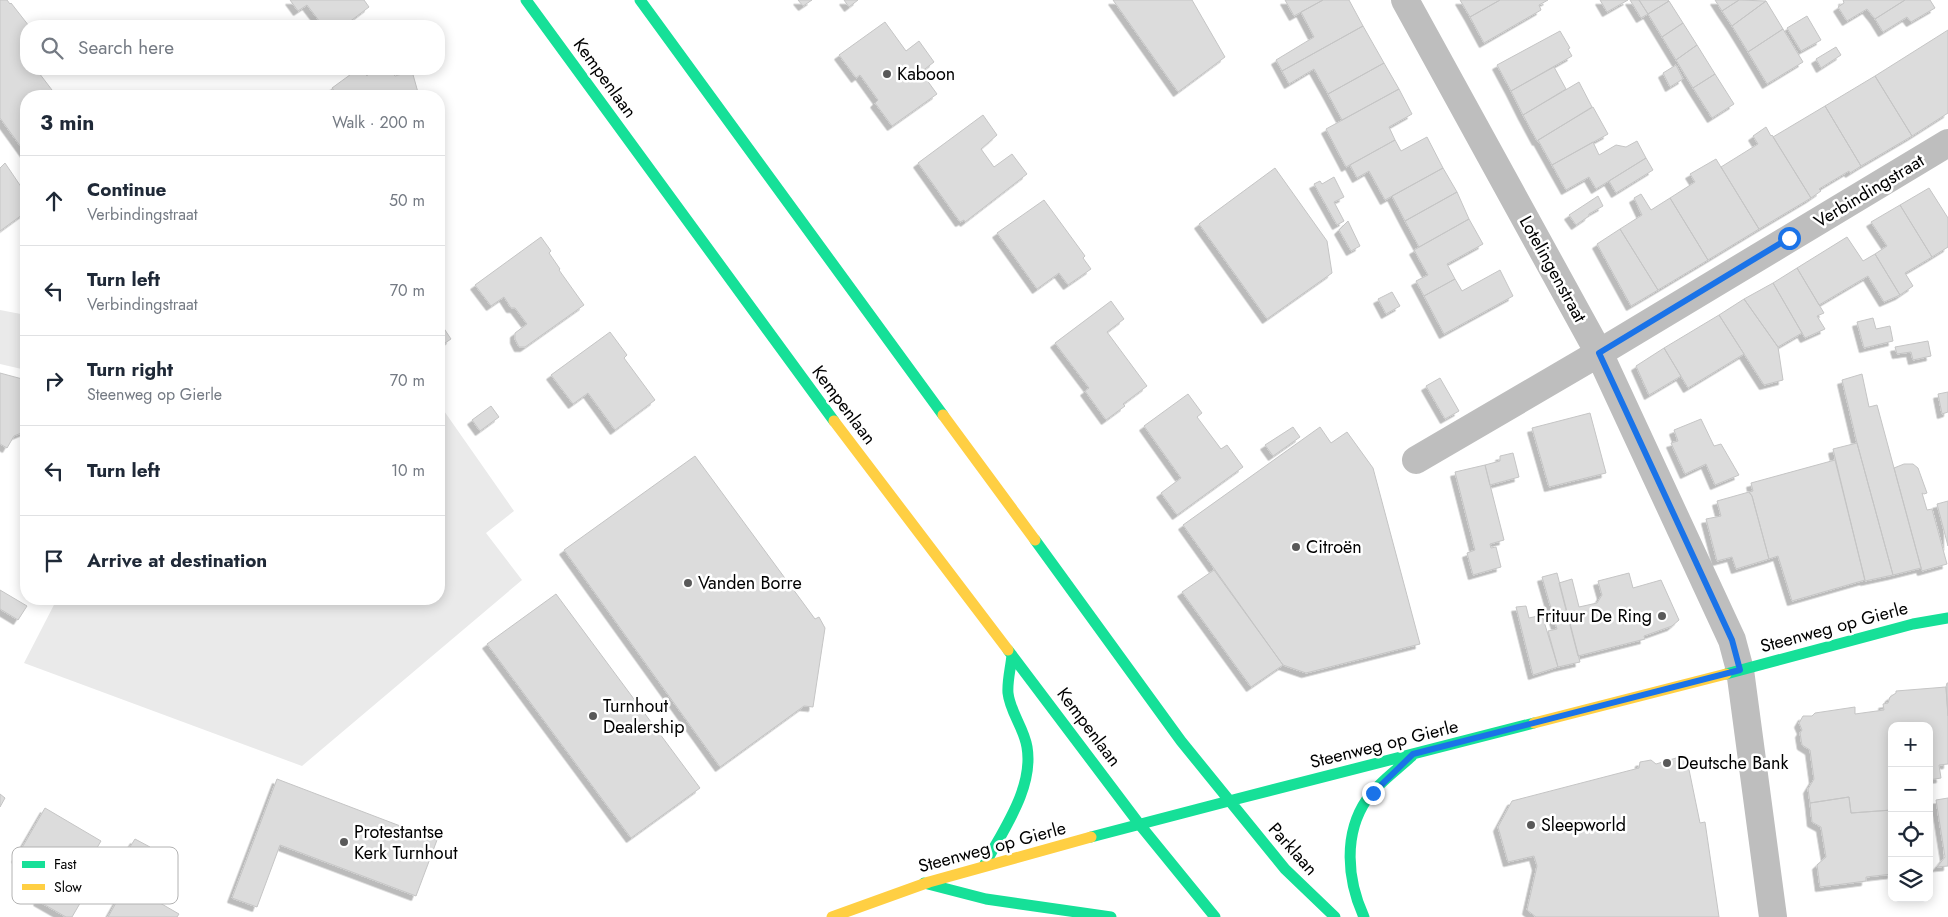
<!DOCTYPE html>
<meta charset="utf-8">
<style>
:root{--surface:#fff;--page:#f2f2f3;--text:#1f2937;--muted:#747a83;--line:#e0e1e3}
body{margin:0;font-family:Jost,sans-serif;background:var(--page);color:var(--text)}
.controls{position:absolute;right:15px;bottom:15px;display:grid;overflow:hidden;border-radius:10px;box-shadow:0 2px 12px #0003}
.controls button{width:45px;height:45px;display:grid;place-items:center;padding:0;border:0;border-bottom:1px solid var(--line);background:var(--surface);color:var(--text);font:25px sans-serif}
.stop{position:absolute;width:15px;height:15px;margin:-11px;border:4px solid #1a73e8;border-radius:50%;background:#fff}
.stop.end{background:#1a73e8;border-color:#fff;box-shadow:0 1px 5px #0008}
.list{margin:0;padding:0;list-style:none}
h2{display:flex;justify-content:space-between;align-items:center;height:65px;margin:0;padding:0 20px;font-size:21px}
h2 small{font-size:16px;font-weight:400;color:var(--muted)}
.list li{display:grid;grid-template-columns:32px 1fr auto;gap:15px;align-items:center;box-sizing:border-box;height:90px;padding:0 20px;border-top:1px solid var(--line)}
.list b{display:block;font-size:19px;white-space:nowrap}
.list p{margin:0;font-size:16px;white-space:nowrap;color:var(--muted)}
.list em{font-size:16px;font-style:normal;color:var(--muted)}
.icon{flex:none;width:28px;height:28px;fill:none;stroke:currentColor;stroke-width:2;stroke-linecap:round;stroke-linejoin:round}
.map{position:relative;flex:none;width:1948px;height:917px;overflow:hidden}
.search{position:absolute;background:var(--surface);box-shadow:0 2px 12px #0003;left:20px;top:20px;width:425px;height:55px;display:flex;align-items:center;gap:12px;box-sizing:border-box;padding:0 18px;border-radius:20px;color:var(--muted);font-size:19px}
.panel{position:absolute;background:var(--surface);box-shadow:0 2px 12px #0003;left:20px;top:90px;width:425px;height:515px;border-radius:20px}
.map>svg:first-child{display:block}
</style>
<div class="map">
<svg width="1948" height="917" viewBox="0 0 1948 917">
<defs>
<filter id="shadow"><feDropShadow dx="-4.5" dy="4.5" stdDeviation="0" flood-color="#0004"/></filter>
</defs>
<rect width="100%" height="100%" fill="#fff"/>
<path fill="#eaeaea" d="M0,310L26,315V370L0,364Z
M439,407L442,408L514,511L486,533L522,580L302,766L24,663L57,599H439Z"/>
<path fill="#dcdcdc" stroke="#c5c5c5" filter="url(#shadow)" d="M0,0H7L10,4L11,3L29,26H26V69H36L52,90L47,94L49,96H26V154L0,118Z
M290,0H364L369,7L344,26H323L307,5L298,11Z
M798,0H812L803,6Z
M844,0H858L849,7Z
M1113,0H1192L1225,57L1178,92Z
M1285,0H1323L1294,16Z
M1323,0H1349L1363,26L1282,71L1276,60L1314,37L1301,12Z
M1460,0H1500L1470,17Z
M1500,0H1548L1539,5L1541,10L1484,43L1470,17Z
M1600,0H1628L1607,12Z
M1630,0H1639L1648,14L1641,18Z
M1639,0H1668L1669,1L1648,14Z
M1715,0H1739L1722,11Z
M1739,0L1766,1L1732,26L1722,11Z
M1843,0H1905L1875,19L1867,9L1847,21L1838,7L1844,3Z
M1905,0H1930L1935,8L1911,22L1907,17L1883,32L1875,19Z
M1669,1L1683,23L1662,37L1648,14Z
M1766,1L1783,29L1748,52L1732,26Z
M1807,16L1821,40L1801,51L1787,28Z
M885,22L906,51L919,41L934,62L921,72L937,94L892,126L875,103L878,100L860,75L856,78L839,55Z
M1683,23L1697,45L1676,60L1662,37Z
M1363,26L1384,63L1328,94L1314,69L1289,84L1282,71Z
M1783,29L1803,62L1767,84L1748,52Z
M1948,30V113L1912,136L1875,76Z
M1560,31L1570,48L1568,49L1572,56L1511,91L1497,65Z
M1697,45L1715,74L1693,88L1676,60Z
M1836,47L1841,55L1821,68L1816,59Z
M1384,63L1399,89L1342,120L1328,94Z
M1676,65L1683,79L1670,87L1663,73Z
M1554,67L1566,89L1523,115L1511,91Z
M358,69H361L367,76L372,69H395L392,73L395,76L412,71L419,96H338L332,88Z
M1715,74L1734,104L1712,118L1693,88Z
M1875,76L1912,136L1861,166L1825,106Z
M1579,82L1592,107L1537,141L1523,115Z
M1399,89L1412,114L1389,127L1395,140L1346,167L1326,129Z
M1825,106L1861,166L1850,173L1849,171L1819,189L1821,191L1811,198L1773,137Z
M1593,107L1608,134L1552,165L1538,140Z
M983,115L997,135L981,149L994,167L1012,154L1027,174L965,222L964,220L960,222L918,163Z
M1766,127L1771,136L1772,135L1811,198L1759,229L1721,167L1758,144L1753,136Z
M1427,137L1443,168L1385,200L1369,171L1357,178L1350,165L1395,140L1401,151Z
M1637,141L1646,158L1596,189L1589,177L1566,190L1552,165L1593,142L1599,155L1616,145L1626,147Z
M1646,158L1653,170L1616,193L1609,181Z
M1716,159L1759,229L1708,260L1670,198L1695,182L1690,174Z
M5,163L26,194V212L0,231V168Z
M1275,168L1327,241L1332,273L1267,319L1199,224Z
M1443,168L1457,192L1405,221L1392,196Z
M1334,177L1344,197L1334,202L1344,221L1337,225L1314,184L1320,181L1322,184Z
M1929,188L1948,218V247L1932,257L1900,205Z
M1457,192L1469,219L1419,247L1405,221Z
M1641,194L1651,210L1670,198L1708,260L1658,290L1620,229L1642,215L1634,198Z
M1598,196L1603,206L1589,214V216L1576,225L1569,215Z
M1044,200L1085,256L1083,258L1091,269L1068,285L1059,273L1037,289L997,233Z
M1900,205L1932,257L1905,273L1913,286L1900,295L1875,254L1887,246L1871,222Z
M1469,219L1483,244L1447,264L1455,279L1424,296L1416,281L1428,275L1414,250Z
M1348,221L1360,246L1351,251L1339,230Z
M1620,229L1658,290L1631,306L1597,244Z
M541,237L551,251L549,253L560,269L559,270L584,305L525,347H519L515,339V333L527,324L515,308H511L504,297L491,306L475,285Z
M1847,237L1863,261L1875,254L1900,295L1884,302L1868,276L1819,305L1797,268Z
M1797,268L1824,313L1817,316L1825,329L1805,338L1773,283Z
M1500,270L1513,296L1444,334L1424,296L1455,279L1462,291Z
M1773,283L1802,333L1778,347L1744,299Z
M1392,292L1400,306L1386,314L1378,299Z
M1744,299L1778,347L1783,380L1764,385L1719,315Z
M1111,301L1124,319L1107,332L1147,386L1123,404L1125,406L1106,420L1085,391L1089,388L1055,343Z
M1719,315L1744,354L1688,388L1664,348Z
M1873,318L1876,329L1890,326L1893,341L1864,348L1857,322Z
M439,321L451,339L439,347Z
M610,332L627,355L624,358L655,400L615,430L588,393L573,404L551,375Z
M1928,341L1931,356L1913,360L1911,352L1897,354L1895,347Z
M1664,348L1681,376L1649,395L1636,366Z
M0,373L26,380V401L23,406L26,408V431L14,436L7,448L0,444Z
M1862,374L1869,407L1877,405L1921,568L1893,575L1857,443L1842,380Z
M1440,378L1459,411L1445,419L1426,386Z
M1948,392V412L1942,414L1938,394Z
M1188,394L1202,413L1197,417L1221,449L1227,445L1243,467L1177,515L1161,493L1181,478L1144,426Z
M491,406L499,417L480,431L472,420Z
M1590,413L1606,473L1549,487L1532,428Z
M1701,419L1714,446L1721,444L1739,475L1715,485L1706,464L1685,474L1671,443L1678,441L1674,430Z
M1293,427L1300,437L1273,456L1265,445Z
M1320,427L1331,443L1347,432L1373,468L1420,644L1306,673L1283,665L1183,525Z
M1857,443L1893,575L1865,581L1833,449Z
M1513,453L1519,477L1490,485L1485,465L1500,461V456Z
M695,456L815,619L819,617L825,628L813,707L804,706L720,767L564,550Z
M1835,460L1865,580L1792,601L1778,556L1769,559L1752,496L1749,492L1753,491L1751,483Z
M1904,464H1913L1918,468L1927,493L1924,494L1922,493L1927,510L1932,509L1947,564L1922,571L1894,468Z
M1485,465L1504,540L1490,544L1491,548L1496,547L1501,567L1473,575L1467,553L1475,550L1455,472Z
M1749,492L1752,496L1769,559L1736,569L1732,557L1717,561L1706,519L1721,516L1717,501Z
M1948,501V546L1937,504Z
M1214,570L1283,665L1251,687L1182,592Z
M1557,573L1580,662L1558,667L1548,631L1557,629L1542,577Z
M1629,573L1633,588L1661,580L1679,620L1672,626L1644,636L1645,639L1578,656L1559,583L1572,579L1579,607L1597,603L1602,595L1598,581Z
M0,590L27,606L18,620L0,609Z
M556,594L700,788L631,838L487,644Z
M1526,606L1529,618L1542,615L1558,667L1533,675L1516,607Z
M1947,683H1948V716L1946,687Z
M1946,687L1948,716V764L1939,765L1941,778L1929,780V726H1892V810L1851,813L1849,797L1810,803L1808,789L1814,779L1810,750L1802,745L1800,733L1802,730L1799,723L1803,716H1812L1815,713L1855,707V714L1884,710L1883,704L1888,703L1890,697L1896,693V691Z
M1686,755L1700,823L1705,822L1719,917H1536L1527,910L1537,866L1534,856L1508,862L1498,827L1512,801L1639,768L1640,762L1651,760L1656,764Z
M277,779L437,840L416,896L280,845L257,907L232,898Z
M0,794L5,798L0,807Z
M1849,797L1851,813L1892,810V874L1866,877V881L1820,887L1817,865L1826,857L1821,827L1812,822L1810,803Z
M1948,798V866L1937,867L1945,857L1936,800Z
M45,808L101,841L88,863L100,869L72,917H66L38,901L52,878L16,858Z
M135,839L150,847L129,885L179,914L177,917H108L126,885L111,877Z"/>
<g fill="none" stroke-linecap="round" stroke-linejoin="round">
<path stroke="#bebebe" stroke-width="28" d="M1405,0L1599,353L1416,460
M1773,917L1740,670L1732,640L1599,353L1948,143"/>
<path stroke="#16e098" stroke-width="11" d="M526,0L834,421
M640,0L943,415
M1035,540L1181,741L1285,869L1335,917
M1008,650L1140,825L1215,917
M1726,674L1913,624L1948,618
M1229,801L1534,723
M1091,837L1229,801
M985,864C1003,830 1034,788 1027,747C1024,728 1010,712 1008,693C1007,681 1011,667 1012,655
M924,883L986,899L1111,917
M1364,917C1347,880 1343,834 1367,799C1379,782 1397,770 1412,756"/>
<path stroke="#ffcf43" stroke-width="11" d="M943,415L1035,540
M834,421L1008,650
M1534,723L1726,674
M832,917L929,882L1091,837"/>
</g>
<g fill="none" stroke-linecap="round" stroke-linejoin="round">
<path stroke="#1a73e8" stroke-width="6" d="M1373,793L1413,754L1740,670L1732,640L1599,353L1789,238"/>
</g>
<g fill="#595959" stroke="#fff" stroke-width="2">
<circle cx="887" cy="74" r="5"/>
<circle cx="1296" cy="547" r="5"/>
<circle cx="688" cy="583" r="5"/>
<circle cx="1662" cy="616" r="5"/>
<circle cx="593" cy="716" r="5"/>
<circle cx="1667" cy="763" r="5"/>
<circle cx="1531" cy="825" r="5"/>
<circle cx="344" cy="842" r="5"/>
</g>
<g text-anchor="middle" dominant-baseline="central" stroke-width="5" stroke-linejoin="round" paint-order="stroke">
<g font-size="18" fill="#000" stroke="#fff" text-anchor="start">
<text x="897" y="74">Kaboon</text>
<text x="1306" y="547">Citroën</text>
<text x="698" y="583">Vanden Borre</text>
<text x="1652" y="616" text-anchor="end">Frituur De Ring</text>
<text x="603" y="706">Turnhout<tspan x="603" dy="21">Dealership</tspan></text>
<text x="1677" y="763">Deutsche Bank</text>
<text x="1541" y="825">Sleepworld</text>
<text x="354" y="832">Protestantse<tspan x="354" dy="21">Kerk Turnhout</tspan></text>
</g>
<g font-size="18" fill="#000" stroke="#fff">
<text transform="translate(605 78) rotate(54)">Kempenlaan</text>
<text transform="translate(1869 191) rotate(-31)">Verbindingstraat</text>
<text transform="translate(1553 269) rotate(61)">Lotelingenstraat</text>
<text transform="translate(844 405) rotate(53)">Kempenlaan</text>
<text transform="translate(1834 627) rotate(-15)">Steenweg op Gierle</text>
<text transform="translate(1089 727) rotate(53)">Kempenlaan</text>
<text transform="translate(1384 744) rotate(-14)">Steenweg op Gierle</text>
<text transform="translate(992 847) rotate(-15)">Steenweg op Gierle</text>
<text transform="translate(1293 849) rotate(48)">Parklaan</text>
</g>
</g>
<rect x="12" y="847" width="166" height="57" rx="8" fill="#fff" stroke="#b2b2b2" stroke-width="1"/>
<rect x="22" y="861" width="23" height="7" fill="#16e098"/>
<rect x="22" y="884" width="23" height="6" fill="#ffcf43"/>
<g font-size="14" fill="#000">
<text x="54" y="869">Fast</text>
<text x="54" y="892">Slow</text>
</g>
</svg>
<div class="controls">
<button>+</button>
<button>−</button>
<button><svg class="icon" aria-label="locate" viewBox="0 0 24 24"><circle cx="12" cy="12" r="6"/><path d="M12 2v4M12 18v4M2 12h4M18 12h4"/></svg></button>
<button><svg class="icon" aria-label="layers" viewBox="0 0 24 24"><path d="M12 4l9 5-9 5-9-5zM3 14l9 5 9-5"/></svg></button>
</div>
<div class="stop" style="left:1789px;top:238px"></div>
<div class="stop end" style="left:1373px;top:793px"></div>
<div class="search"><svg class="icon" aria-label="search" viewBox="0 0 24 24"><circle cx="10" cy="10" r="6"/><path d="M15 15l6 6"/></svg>Search here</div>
<section class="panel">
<h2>3 min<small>Walk · 200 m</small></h2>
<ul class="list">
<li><svg class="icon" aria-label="ahead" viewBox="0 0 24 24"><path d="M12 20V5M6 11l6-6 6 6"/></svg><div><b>Continue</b><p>Verbindingstraat</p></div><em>50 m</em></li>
<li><svg class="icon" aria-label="left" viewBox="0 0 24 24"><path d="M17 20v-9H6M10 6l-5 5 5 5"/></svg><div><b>Turn left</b><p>Verbindingstraat</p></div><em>70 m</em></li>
<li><svg class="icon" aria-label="right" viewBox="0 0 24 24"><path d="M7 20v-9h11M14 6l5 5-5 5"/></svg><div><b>Turn right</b><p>Steenweg op Gierle</p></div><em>70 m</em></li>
<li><svg class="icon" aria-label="left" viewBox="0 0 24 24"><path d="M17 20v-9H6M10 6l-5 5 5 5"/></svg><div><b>Turn left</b></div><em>10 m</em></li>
<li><svg class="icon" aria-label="arrive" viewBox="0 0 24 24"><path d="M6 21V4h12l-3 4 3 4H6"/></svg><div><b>Arrive at destination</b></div></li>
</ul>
</section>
</div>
